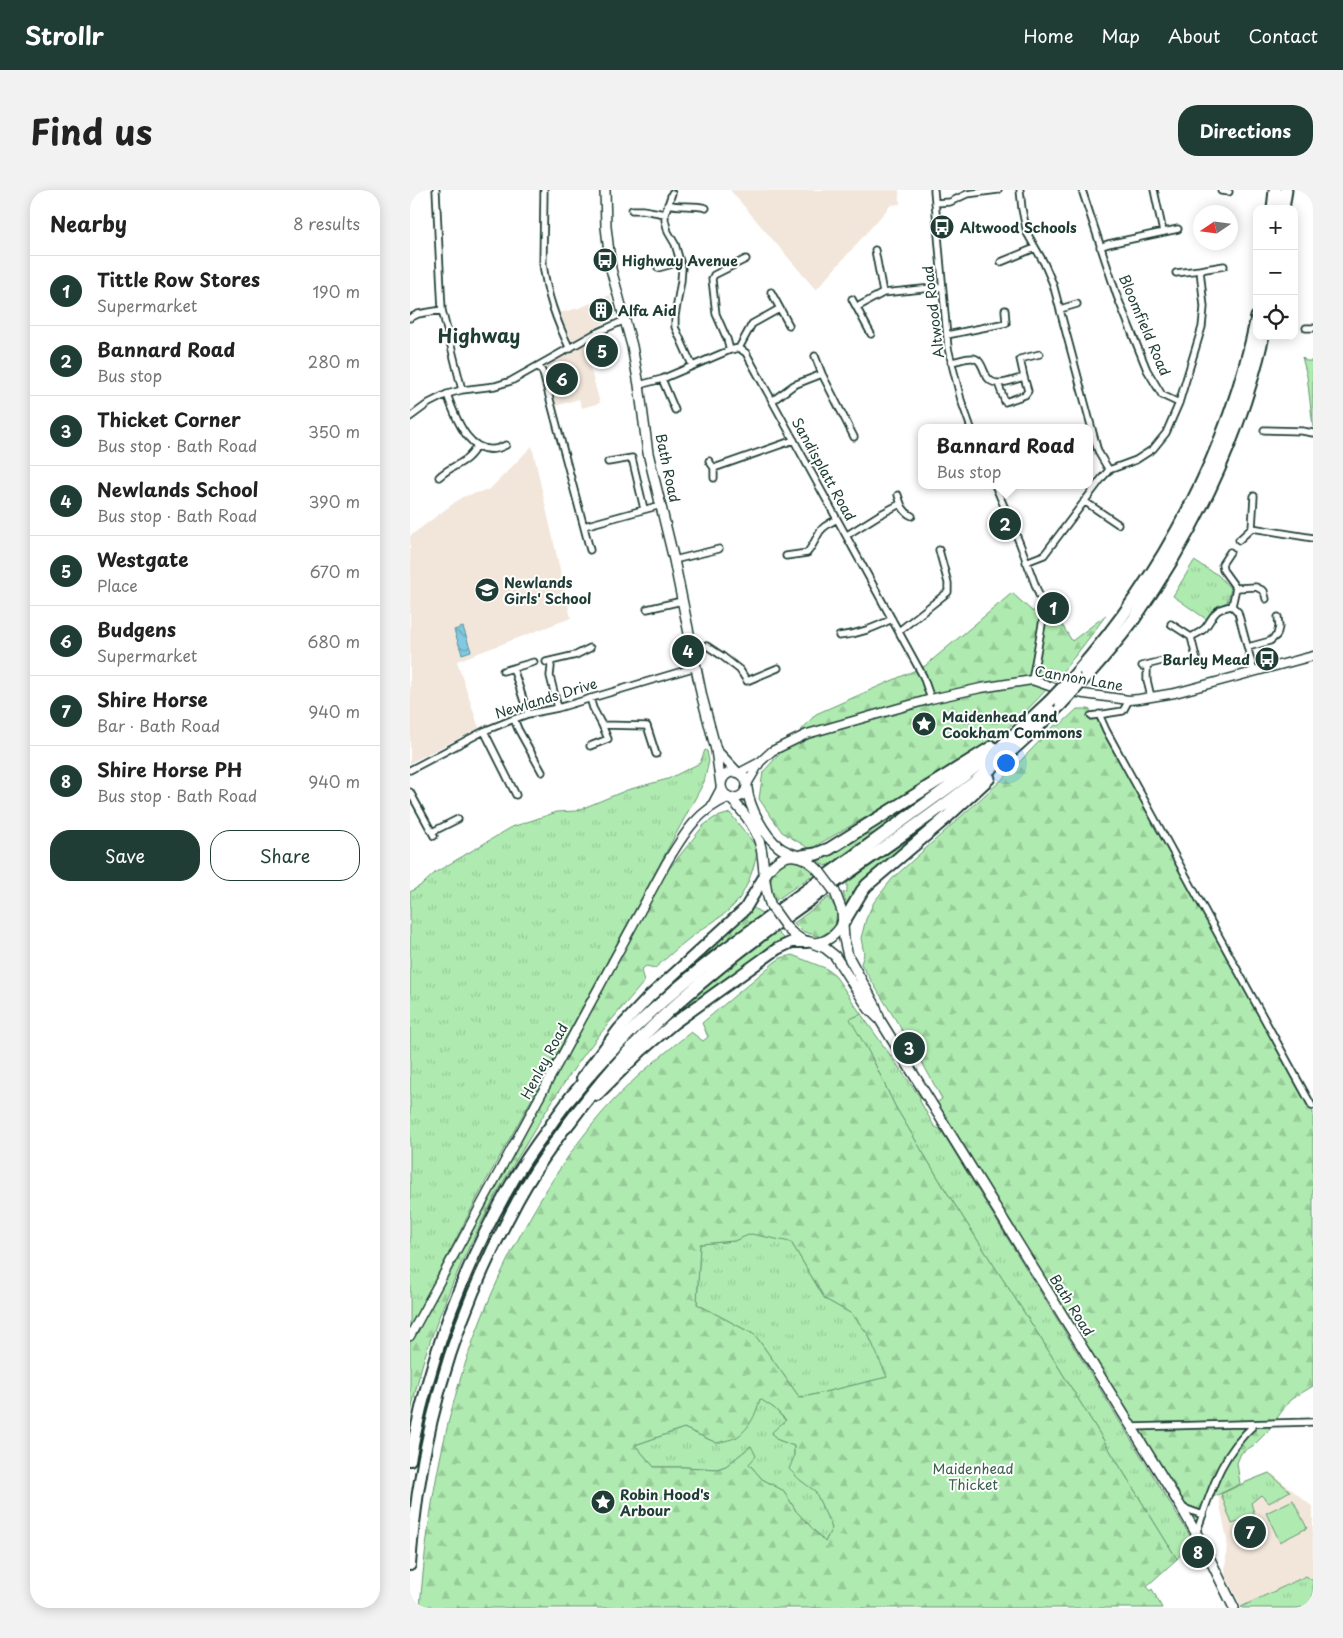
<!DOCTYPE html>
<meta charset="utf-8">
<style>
:root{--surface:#fff;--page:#f2f2f2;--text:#222;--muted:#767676;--line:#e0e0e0;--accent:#1f3d34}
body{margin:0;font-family:"Playpen Sans",sans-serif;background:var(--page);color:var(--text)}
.controls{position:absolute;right:15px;top:15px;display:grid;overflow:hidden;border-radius:10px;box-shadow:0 2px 12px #0003}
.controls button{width:45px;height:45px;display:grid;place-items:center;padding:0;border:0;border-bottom:1px solid var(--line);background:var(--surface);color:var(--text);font:25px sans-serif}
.compass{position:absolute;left:783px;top:15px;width:45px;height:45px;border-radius:50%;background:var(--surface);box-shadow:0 2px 12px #0003;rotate:257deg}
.you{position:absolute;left:595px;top:572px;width:18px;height:18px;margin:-12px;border:4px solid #fff;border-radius:50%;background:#1a73e8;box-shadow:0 0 0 8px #1a73e833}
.badge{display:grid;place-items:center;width:32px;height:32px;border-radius:50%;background:var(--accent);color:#fff;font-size:16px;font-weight:700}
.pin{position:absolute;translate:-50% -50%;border:2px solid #fff;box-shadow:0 1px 5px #0006}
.popup{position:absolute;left:508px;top:234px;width:175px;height:65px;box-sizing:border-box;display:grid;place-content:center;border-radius:10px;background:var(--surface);filter:drop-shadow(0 1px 4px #0005);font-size:16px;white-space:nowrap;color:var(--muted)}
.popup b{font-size:19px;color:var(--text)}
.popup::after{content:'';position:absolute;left:50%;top:100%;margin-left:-10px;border:10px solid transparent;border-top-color:var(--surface)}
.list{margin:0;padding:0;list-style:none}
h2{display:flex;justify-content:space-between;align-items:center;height:65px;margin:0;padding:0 20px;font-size:21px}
h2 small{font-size:16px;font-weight:400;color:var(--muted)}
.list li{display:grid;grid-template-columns:32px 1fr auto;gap:15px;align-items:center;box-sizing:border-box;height:70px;padding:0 20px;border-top:1px solid var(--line)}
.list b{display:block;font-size:19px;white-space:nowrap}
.list p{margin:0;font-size:16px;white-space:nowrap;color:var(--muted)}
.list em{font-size:16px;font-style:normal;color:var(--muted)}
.actions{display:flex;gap:10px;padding:15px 20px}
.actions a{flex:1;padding:11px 0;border:1px solid var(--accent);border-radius:20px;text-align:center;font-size:18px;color:var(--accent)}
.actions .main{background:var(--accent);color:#fff}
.icon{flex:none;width:28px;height:28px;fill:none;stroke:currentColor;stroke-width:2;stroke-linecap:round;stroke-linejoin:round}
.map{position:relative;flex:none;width:903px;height:1418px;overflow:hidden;border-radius:20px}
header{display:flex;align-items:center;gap:30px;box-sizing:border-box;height:70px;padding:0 25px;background:var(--accent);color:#fff}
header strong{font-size:24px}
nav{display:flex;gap:28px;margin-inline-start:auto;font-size:18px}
.intro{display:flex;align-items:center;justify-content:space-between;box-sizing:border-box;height:120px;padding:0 30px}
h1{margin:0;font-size:35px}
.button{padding:12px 22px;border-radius:20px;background:var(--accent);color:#fff;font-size:18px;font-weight:700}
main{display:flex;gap:30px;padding:0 30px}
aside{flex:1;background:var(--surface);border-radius:20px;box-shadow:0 2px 12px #0003}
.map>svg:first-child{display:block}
</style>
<header>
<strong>Strollr</strong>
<nav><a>Home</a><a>Map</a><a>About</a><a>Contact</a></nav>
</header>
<div class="intro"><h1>Find us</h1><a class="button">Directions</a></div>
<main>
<aside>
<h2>Nearby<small>8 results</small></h2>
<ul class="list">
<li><span class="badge">1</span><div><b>Tittle Row Stores</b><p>Supermarket</p></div><em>190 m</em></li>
<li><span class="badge">2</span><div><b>Bannard Road</b><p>Bus stop</p></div><em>280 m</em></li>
<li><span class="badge">3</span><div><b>Thicket Corner</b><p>Bus stop · Bath Road</p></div><em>350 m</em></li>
<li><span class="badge">4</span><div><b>Newlands School</b><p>Bus stop · Bath Road</p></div><em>390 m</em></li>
<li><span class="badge">5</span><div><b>Westgate</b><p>Place</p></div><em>670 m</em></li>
<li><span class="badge">6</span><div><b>Budgens</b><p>Supermarket</p></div><em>680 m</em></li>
<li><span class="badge">7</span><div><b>Shire Horse</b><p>Bar · Bath Road</p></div><em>940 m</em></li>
<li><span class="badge">8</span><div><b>Shire Horse PH</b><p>Bus stop · Bath Road</p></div><em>940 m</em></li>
</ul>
<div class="actions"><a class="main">Save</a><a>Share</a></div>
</aside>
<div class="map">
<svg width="903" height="1418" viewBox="0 0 903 1418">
<defs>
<pattern id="grass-tufts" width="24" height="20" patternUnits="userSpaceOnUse" patternTransform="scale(1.25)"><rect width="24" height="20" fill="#afebb0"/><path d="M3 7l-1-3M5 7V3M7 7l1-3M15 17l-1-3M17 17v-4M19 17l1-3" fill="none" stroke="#96ca98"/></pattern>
<pattern id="forest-firs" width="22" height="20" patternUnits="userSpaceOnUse" patternTransform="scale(1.25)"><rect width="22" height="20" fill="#afebb0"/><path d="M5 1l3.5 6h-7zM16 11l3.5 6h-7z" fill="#96ca98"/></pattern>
<pattern id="water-waves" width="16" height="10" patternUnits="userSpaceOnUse" patternTransform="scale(1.25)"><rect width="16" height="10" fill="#81c9e1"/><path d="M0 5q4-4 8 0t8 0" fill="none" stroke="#69a4b7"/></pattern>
</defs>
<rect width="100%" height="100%" fill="#fff"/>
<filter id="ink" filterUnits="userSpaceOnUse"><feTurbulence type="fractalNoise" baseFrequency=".02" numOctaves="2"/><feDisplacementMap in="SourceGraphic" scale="10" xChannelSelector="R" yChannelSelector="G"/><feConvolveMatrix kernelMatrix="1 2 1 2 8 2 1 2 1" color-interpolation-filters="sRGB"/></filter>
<g filter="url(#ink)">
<path fill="#f2e6db" d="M320,0H489L490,14L481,15L406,100Z
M200,105L206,126L162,151L149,123L169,118Z
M174,155L190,213L172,218L169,209L146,216L135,178Z
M122,256L161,428L47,471L69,538L0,573V346L52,307L80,299Z
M644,407L656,428L646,434L634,417L635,413Z
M860,1282L903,1317V1418H832L815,1384L817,1350L808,1305L834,1292Z"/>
<path fill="url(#grass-tufts)" stroke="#679472" d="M892,167L896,171H903V237L897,186Z
M784,371L808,385L821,399L817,412L804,419L796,429L763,406Z
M295,560L297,561L299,571L294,592L160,840L75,993L0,1138V702L13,694L26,682L102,637L147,622L166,621L217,600L258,589L290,573Z
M451,824L510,907V911L524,936L531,940L782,1349L767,1369L628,1144L536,1001L485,916L461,866L439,829Z
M341,1043L381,1052L415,1109L442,1124L458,1144L478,1187L390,1208L345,1145L287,1114L290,1054L324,1051Z
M350,1208L364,1218L376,1231L362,1243L366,1249L384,1256V1267L390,1290L405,1300L422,1338L415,1352L386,1321L374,1301L352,1289L339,1274L341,1256L316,1276L307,1279L275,1277H244L225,1255L274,1238L307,1253Z
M859,1283L880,1301L859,1313L851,1305L841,1313L845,1326L822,1334L811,1304L834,1293Z
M896,1386L903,1391V1418H832L831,1417Z"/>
<path fill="url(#forest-firs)" stroke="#679472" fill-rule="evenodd" d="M602,403L622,421L646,425L662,451L696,425C663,471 627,515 582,551C566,564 545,574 527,585C485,610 443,635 400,659L372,642L349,609L353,582L406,524L515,476Z
M667,519H679L687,530L903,922V1196L880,1210L857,1242L844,1255L831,1263L827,1273L830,1294L801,1308L790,1339L526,913L532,909L513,874L451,774L454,764L451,748L456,729L464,712L482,689L597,585L645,535L649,536Z
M523,599L524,601L423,674L415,676L407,670Z
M535,621L536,622L463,683L444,702L437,715L433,703L437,702V693Z
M320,623L348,659C344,677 339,694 329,709C317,726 296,735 280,748C268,757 257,768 245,778L236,776L231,780L234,792C217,812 199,832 183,853C158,885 137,919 116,954C74,1021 39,1093 14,1169C8,1188 4,1208 0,1227V1153L175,828L194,799L192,797L255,684L294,635L304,628Z
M378,670L393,673L402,677L404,684L365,711C357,690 360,682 378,670Z
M419,707L427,721L425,737L410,747L392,741L384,733Z
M341,716L353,724L297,764L231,821L238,814Z
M367,742L375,750L353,764L233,853L299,793Z
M382,765L415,778L424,784L451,824L440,829L461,866L485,916L536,1001L628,1144L767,1369L737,1396L740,1401L742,1399L752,1418H10C21,1273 51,1145 125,1019C147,981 172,944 202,912C226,886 253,864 281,842L293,851L298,847L292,833L365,772L371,768ZM341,1044L381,1052L415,1109L442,1124L458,1144L477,1187L390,1208L345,1145L287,1114L290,1054L324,1051ZM350,1209L364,1218L376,1230L362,1242L366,1249L384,1256V1267L379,1279L390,1290L405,1301L422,1338L415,1352L386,1321L374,1301L352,1289L339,1274L346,1266L341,1256L316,1276L307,1279L275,1277H244L225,1255L274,1238L307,1253C313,1251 321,1250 327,1247C340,1238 346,1224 350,1209Z"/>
<path fill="#afebb0" stroke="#679472" d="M883,1310L897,1338L870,1352L856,1323Z"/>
<path fill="url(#water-waves)" stroke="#5a919c" d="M53,437L61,461L52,464L44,440Z"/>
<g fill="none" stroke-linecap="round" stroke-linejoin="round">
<defs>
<path id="minor" d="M26,0L32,120L52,200
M134,0L133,74C137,105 146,130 160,159
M524,0L538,158L551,210L561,238
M610,0L612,19L617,43L634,73L643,94L687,258L690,265L699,280
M672,0L707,106L737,180L752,205L769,213
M744,0L753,42
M811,1L819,2
M262,3L255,24V30L258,42L265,54L272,78L271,91L265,126V137L282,175
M525,13L540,12L557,4L588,0
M258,14C270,18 283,14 296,18
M222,20H233L255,24
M690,57L698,54L768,39
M465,60L473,103
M591,72L625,58
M248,78L270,72
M790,80L814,76
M361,102L379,135
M442,109L461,144
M447,117L473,103L532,97
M650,119L667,114
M0,128L8,124L32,120
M896,138H903
M537,145L596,133L595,120
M329,158L342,134L369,119
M320,160L317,149L306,124L302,89L304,85L336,69
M405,166L412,184L444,247
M541,172C548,171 555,168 561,168C576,167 571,192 587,193C595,194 606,189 614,187L618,201L615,205L595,212L588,193
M129,176L133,183L142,217L180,360
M614,187L610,169L630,164
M252,189L265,220
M229,195L252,189L320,160L329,158L336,163L513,486L521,509
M37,204C46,230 62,273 96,255
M362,211L384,195L412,184
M0,227L19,213L37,204L52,200L85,196L101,191L186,143L215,130
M854,240L892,241L903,243
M299,271L304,278V288
M198,272L222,268L234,319
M304,278L384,250
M29,287C44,273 57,275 67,255
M585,295L610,354L632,413L633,429L622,490
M488,305C491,315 493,322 502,326
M674,311L708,334
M174,336L251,315
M842,338L903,348
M437,345L469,325L490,314
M829,350L842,338L844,306
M820,362L812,374L813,380L826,398L822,416
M376,366L397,363C402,357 404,352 408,345C411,337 420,333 427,329
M264,370L309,359
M616,372L634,365L692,288L699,280L726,270L743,259L756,243L769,213L792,137L794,117L790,80L766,83
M826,398L846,397L854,401L856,409
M237,419L272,411
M761,434L781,447L787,471
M489,441L538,402V393L529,360
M429,446C449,444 464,438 482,429
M781,447C786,444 791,442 795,438C805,425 803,419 822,416L828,422L844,482
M281,454L297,456L312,466L330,480L337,491L368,478
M838,457L860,451L867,445L869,437L868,427
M140,471L141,477L140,486L148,518
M136,472L166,465L180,458
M737,475V490L741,507
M732,476L752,471
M103,478L118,524
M93,481L124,472
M180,508L183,518L192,535L237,536L246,564
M689,524L696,540L902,916
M681,526L713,521L719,510
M104,529L108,539L132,582
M74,541L106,605
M180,556L198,549L192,535
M0,580L74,541L104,529L118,524L148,518L286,477
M0,602L24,646
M22,642L48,629
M721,1237L903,1232
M771,1317L793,1325
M786,1344C802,1299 809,1267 845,1234"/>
<path id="tertiary" d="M329,583L350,572L362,561L397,544L521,509L571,498L622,490L645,498L674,504L719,510L729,509L765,503L903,466
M337,594L350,572
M301,617L311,598
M0,1146L257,672C274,644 287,621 318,608"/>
<path id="primary" d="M195,0L196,37L201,79L222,156L229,195L238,263L264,370L292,507L306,560L311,595
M306,560L327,582
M311 595a13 13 0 1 1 26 0a13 13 0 1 1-26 0Z
M337,598C339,617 354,645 369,657C374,661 380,663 386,665
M321,609C334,622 347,639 351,658C355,678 353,697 361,716
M354,687C371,660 390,659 410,682
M425,702L432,721L434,749L438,766L465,815L470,830L771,1317L793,1355L824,1418
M376,737C395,758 418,759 433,733
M402,753L415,758L425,766L459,819L468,828"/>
<path id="trunk" d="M172,888L209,839L239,807L335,719L354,687
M187,905L231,861L264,833L367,759L382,752H397
M0,1270C17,1177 49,1086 96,1003C109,979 124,957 140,936C147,925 155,916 162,905
M0,1375C9,1250 40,1138 99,1027C110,1005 122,985 136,965C144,954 151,941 161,931"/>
<path id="motorway" d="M863,19L865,0
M873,19L876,0
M664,486C754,384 819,261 847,127
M675,488C692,469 709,449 724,429C783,344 830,248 853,146
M392,666L406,664L419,659L582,557
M433,733L452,701L457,695L537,627L579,588
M158,911C203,854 255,806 313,761L550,589L592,556L639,512
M156,937C190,891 227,849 270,811C362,728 470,666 567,590C596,566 624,541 651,514"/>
</defs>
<use href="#minor" stroke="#1f3d34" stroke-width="9"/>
<use href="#tertiary" stroke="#1f3d34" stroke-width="11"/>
<use href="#primary" stroke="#1f3d34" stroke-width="12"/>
<use href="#trunk" stroke="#1f3d34" stroke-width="14"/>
<use href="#motorway" stroke="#1f3d34" stroke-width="15"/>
<use href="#minor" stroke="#fff" stroke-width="5.5"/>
<use href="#tertiary" stroke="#fff" stroke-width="8"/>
<use href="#primary" stroke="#fff" stroke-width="9"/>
<use href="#trunk" stroke="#fff" stroke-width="10"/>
<use href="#motorway" stroke="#fff" stroke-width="11"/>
<defs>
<path id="primary-bridge" d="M410,682L425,702
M361,716L376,737"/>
<path id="motorway-bridge" d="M639,512L664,486
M651,514L675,488"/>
</defs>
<use href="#primary-bridge" stroke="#1f3d34" stroke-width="12" stroke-linecap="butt"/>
<use href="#motorway-bridge" stroke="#1f3d34" stroke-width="15" stroke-linecap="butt"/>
<use href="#primary-bridge" stroke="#fff" stroke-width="9"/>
<use href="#motorway-bridge" stroke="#fff" stroke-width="11"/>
</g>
</g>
<defs>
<symbol id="bus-disc" viewBox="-11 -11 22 22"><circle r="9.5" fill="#1f3d34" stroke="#fff"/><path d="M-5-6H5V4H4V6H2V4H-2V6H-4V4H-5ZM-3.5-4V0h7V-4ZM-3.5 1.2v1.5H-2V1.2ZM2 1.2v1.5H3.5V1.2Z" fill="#fff"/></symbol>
<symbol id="building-disc" viewBox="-11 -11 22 22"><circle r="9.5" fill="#1f3d34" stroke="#fff"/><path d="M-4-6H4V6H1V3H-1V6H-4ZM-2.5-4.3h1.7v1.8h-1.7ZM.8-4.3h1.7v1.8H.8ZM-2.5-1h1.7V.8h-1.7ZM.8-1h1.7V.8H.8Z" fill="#fff"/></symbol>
<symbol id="school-disc" viewBox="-11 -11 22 22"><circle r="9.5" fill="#1f3d34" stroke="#fff"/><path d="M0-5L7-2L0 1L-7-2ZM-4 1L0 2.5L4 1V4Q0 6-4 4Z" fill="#fff"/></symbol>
<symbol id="sight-disc" viewBox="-11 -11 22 22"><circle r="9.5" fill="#1f3d34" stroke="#fff"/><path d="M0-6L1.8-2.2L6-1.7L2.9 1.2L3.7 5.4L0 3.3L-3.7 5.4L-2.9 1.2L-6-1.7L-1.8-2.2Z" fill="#fff"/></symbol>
</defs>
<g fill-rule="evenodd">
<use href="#bus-disc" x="518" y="23" width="28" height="28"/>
<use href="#bus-disc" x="181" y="56" width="28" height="28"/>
<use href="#building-disc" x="177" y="106" width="28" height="28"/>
<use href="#school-disc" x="63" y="386" width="28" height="28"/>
<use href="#bus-disc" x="843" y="455" width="28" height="28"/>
<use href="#sight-disc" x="500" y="520" width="28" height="28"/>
<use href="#sight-disc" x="179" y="1298" width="28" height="28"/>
</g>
<g text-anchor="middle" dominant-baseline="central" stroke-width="4" stroke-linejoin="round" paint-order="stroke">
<g font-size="14" font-weight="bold" fill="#1f3d34" stroke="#fff" text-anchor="start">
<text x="550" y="37">Altwood Schools</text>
<text x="212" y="70">Highway Avenue</text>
<text x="208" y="120">Alfa Aid</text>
<text x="94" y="392">Newlands<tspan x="94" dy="16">Girls' School</tspan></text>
<text x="840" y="469" text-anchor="end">Barley Mead</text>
<text x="532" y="526">Maidenhead and<tspan x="532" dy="16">Cookham Commons</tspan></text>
<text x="210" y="1304">Robin Hood's<tspan x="210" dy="16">Arbour</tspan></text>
</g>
<g font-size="14" fill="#1f3d34" stroke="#fff">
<text transform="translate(523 122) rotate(-97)">Altwood Road</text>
<text transform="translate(735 135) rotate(67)">Bloomfield Road</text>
<text transform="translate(258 278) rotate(78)">Bath Road</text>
<text transform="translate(414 279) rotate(61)">Sandisplatt Road</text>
<text transform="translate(669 488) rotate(10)">Cannon Lane</text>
<text transform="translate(136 508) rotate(-17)">Newlands Drive</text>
<text transform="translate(134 871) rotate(-62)">Henley Road</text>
<text transform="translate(662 1115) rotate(58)">Bath Road</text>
</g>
<g font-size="14" fill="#3c604d" stroke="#fff">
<text x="563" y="1278">Maidenhead<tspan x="563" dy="16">Thicket</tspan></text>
</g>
<g font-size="19" font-weight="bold" fill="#1f3d34" stroke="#fff">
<text x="69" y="145">Highway</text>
</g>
</g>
</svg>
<div class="controls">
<button>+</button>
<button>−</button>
<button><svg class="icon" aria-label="locate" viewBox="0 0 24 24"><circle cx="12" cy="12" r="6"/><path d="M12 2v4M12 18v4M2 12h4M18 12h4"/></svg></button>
</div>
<svg class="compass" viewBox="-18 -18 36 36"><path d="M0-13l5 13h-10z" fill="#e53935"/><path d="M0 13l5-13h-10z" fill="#767676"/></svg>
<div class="you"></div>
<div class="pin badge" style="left:643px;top:418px">1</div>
<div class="pin badge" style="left:595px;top:334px">2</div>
<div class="popup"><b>Bannard Road</b>Bus stop</div>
<div class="pin badge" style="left:499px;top:858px">3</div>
<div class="pin badge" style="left:278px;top:461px">4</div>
<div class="pin badge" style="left:192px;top:161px">5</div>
<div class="pin badge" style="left:152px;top:189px">6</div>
<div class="pin badge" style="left:840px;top:1342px">7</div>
<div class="pin badge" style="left:788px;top:1362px">8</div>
</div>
</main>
